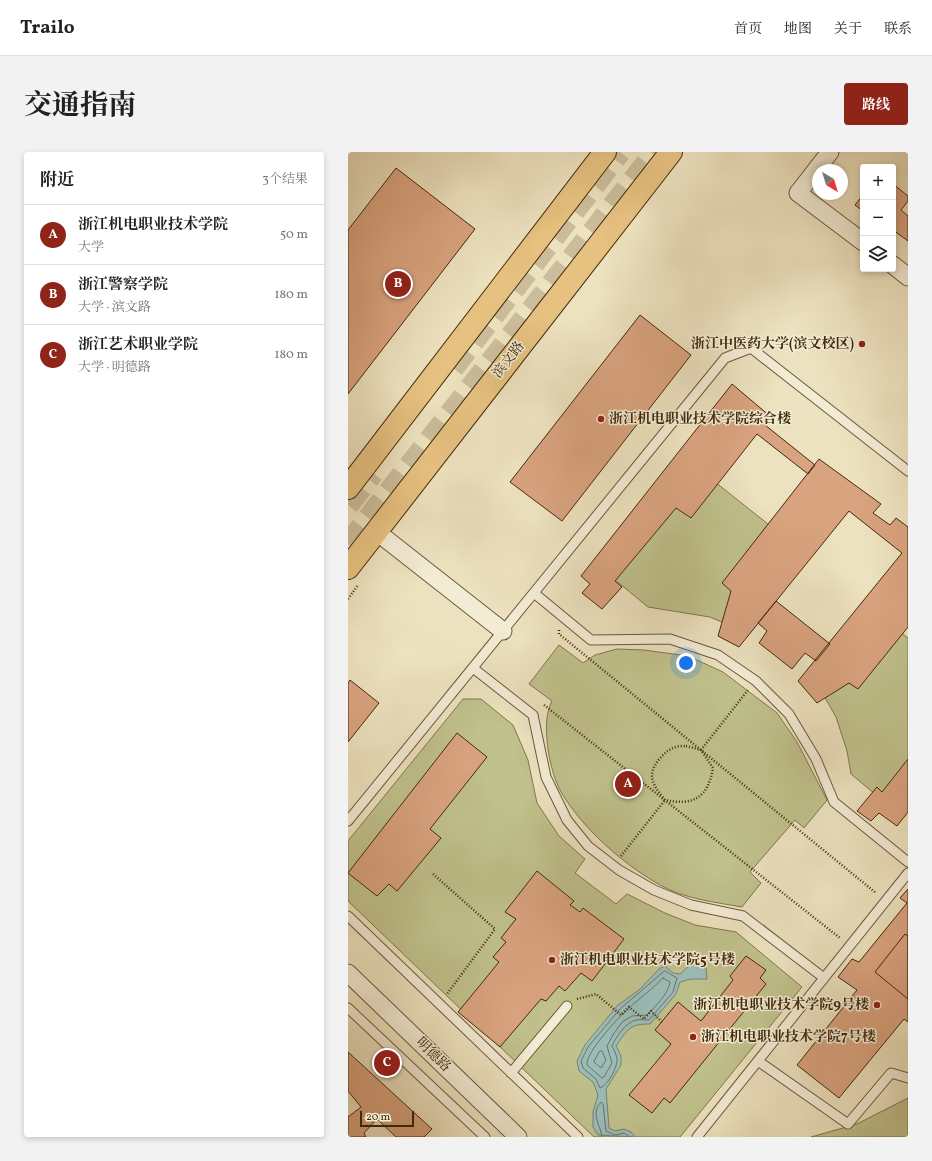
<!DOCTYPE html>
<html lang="zh">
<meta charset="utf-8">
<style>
:root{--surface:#fff;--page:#f2f2f2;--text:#222;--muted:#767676;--line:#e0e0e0;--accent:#8f2418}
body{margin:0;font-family:Vollkorn,"Noto Serif SC",serif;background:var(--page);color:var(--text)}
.controls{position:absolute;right:12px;top:12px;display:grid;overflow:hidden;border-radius:4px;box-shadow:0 2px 6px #0003}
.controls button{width:36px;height:36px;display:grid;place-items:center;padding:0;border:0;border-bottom:1px solid var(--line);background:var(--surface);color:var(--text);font:20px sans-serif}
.compass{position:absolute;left:464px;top:12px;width:36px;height:36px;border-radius:50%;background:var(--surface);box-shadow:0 2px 6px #0003;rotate:142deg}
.scale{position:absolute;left:12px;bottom:10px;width:54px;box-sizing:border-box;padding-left:4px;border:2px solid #412a0c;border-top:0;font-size:11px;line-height:14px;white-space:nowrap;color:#412a0c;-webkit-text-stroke:3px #f3ecd5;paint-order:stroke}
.you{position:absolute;left:338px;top:511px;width:14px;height:14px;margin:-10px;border:3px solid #fff;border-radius:50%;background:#1a73e8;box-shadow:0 0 0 6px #1a73e833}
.badge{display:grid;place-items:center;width:26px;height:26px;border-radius:50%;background:var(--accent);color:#fff;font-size:13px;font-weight:700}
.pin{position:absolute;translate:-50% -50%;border:2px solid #fff;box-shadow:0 1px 4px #0006}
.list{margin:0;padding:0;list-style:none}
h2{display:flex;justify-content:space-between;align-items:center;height:52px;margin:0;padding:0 16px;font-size:17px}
h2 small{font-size:13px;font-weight:400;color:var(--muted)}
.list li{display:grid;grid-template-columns:26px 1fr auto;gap:12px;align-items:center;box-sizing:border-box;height:60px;padding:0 16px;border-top:1px solid var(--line)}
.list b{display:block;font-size:15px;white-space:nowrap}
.list p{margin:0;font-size:13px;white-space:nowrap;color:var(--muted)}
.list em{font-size:13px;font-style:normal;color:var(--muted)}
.icon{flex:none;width:22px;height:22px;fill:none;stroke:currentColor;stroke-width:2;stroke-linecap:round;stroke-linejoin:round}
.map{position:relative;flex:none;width:560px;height:985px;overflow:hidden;border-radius:4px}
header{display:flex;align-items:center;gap:24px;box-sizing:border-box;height:56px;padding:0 20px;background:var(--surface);border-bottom:1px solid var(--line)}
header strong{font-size:19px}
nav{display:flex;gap:22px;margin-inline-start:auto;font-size:14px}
.intro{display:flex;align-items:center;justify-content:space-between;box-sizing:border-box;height:96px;padding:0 24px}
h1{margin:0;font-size:28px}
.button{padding:10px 18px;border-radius:4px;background:var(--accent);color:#fff;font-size:14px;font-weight:700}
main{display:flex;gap:24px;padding:0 24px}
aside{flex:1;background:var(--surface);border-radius:4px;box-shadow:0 2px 6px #0003}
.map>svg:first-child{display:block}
</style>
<header>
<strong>Trailo</strong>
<nav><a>首页</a><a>地图</a><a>关于</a><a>联系</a></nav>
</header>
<div class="intro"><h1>交通指南</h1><a class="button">路线</a></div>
<main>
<aside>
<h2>附近<small>3个结果</small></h2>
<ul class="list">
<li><span class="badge">A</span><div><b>浙江机电职业技术学院</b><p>大学</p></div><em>50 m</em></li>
<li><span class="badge">B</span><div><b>浙江警察学院</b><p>大学 · 滨文路</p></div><em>180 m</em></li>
<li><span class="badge">C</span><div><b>浙江艺术职业学院</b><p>大学 · 明德路</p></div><em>180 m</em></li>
</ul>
</aside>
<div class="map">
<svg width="560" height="985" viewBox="0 0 560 985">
<rect width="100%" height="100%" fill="#ede2bf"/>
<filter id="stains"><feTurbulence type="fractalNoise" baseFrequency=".005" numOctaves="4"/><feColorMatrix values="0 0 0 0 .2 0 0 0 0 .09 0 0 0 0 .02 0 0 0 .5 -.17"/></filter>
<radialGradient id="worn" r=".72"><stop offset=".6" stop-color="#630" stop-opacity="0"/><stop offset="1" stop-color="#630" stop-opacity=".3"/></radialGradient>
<path fill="#c0c18c" stroke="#80764c" d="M352,318L445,392L383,474L362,465L300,455L260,422Z
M536,467L560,486V624L539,652L503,622L499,599L488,565L472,537Z
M211,493L235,511L247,503L269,497L296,498L340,504L375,520L429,561L449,590L479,648L456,676L447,668L402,720L413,731L394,755C366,750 337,747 312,733C275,712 235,677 213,640C205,625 200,604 199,587C198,573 198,561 204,549L181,532Z
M115,547H133L165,573L180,608L189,651L211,684L237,707L227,721L268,752L279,742L317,761L347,773L388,780L454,835L332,985H246L0,749V689Z
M560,946V985H463L509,972Z"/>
<path fill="#9bbcb8" stroke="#778273" d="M343,812H351L358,816L359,827H343L332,830L328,842L302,872C281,872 280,877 268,894L273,904V913L258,937L261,976L267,979L276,977L283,980L287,985L250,983L245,975V960L250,943L245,930L231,919L229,909L237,893L269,854L292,837L311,817L317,814L325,821L332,822Z"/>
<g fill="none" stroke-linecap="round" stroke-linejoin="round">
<path stroke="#6e7362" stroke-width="1" d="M317,819L329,826L325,840L301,868C297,868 292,867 288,868C278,870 268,885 264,894C266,898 268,902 269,906C270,915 260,933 252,936L248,927L235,916L233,909L240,895L272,857Z
M315,826L322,830C321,841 307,855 299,863L284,864L274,870L266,881L259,894L264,911L256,925L254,926L239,913C237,902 267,869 276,861C288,848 303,839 315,826Z
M252,899H254L258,908L253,916L246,910Z
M254,985C253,974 242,962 253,950L255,952L258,979L267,983L276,981L282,985"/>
</g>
<path fill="#d9a37f" stroke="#412a0c" d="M48,16L127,77L0,242V78Z
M545,32L560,44V49L553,58L560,64V89L545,78Z
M515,43V59L507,53Z
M292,163L343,203L214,369L162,330Z
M384,232L423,265L417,273L467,313L460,322L409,282L343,366L328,356L267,429L274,435L254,457L234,441L242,432L233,424Z
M471,307L533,352L525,361L542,373L548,366L560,375V475L510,537L501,531L469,551L450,529L554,401L501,359L391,495L370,484L383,439L374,431Z
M428,449L482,492L468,509L457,501L444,517L411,491L419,479L410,471Z
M2,528L31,551L0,590V531Z
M109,581L139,605L82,677L93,686L49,739L41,732L29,744L0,721Z
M560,607V660L549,674L531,661L523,669L509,659L529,635L534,640Z
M189,719L226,749L222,753L232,760L235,756L276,787L244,829L233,821L217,839L211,834L198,849L193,847L152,895L110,860L151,810L145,805L158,790L153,786L168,767L157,760Z
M560,737V870L556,867L491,946L449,913L509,838L490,825L504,807L511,810L559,751L552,746Z
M557,782L560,784V847L527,820Z
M398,804L418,818L412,826L418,832L322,951L316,946L304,961L281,943L323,892L307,878L330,850L353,869L385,828L382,824Z
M0,900L84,977L76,985H48L29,967L16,981L18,985H0V965L13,955L0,939Z"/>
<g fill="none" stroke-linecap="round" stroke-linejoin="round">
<path stroke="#cbbd9b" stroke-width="22" stroke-dasharray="22 11" stroke-linecap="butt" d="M105,216L272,0
M0,353L25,321
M0,392L307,0"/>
<defs>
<path id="service" d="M186,441L243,488L322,487L370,503L408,529L441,562L468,607L486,650L560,710
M125,516L185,563L198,625L219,668L240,694L271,718L306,738L343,753L395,764L476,826
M0,669L377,206L403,196L560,319
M0,764L230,985
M0,856L137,985
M410,909L500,972L543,921L560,926
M163,921L219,854
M349,985L560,721"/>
<path id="minor" d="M482,0L450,41L515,90
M545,113L560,125
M29,380L155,479
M0,821L170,985"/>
<path id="primary" d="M0,336L257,0
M0,416L323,0"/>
</defs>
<use href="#service" stroke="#6c5839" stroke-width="11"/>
<use href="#minor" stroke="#6c5839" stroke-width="19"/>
<use href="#primary" stroke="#412a0c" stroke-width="24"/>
<path stroke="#412a0c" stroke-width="2.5" stroke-dasharray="1 2" stroke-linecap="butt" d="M0,447L10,433
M211,478V482L528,741
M196,553L492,786
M338,594L353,598L365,616C360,646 345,654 317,648C311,640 304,633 304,623C304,613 317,599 325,596C329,594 334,594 338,594Z
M353,598L400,538
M273,704L317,648
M85,722L147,777L99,842
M229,847L248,842L273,863L281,855L296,867L303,859L314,870"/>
<use href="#service" stroke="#f3ecd5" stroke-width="9"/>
<use href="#minor" stroke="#f3ecd5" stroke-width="17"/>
<use href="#primary" stroke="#e6c180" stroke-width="22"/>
</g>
<g fill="#8f2418" stroke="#f3ecd5" stroke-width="1.5">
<circle cx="514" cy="192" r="4"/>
<circle cx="253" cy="267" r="4"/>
<circle cx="204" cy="808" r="4"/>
<circle cx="529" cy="853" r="4"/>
<circle cx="345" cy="885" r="4"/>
</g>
<g text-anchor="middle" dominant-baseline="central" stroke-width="3" stroke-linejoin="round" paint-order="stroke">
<g font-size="14" font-weight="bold" fill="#412a0c" stroke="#f3ecd5" text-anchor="start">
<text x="506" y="192" text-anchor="end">浙江中医药大学(滨文校区)</text>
<text x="261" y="267">浙江机电职业技术学院综合楼</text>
<text x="212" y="808">浙江机电职业技术学院5号楼</text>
<text x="521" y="853" text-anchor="end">浙江机电职业技术学院9号楼</text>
<text x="353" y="885">浙江机电职业技术学院7号楼</text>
</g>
<g font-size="14" fill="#412a0c" stroke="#f3ecd5">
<text transform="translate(161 208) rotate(-52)">滨文路</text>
<text transform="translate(85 903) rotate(44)">明德路</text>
</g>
</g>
<rect width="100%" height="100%" filter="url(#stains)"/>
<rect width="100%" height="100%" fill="url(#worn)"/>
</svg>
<div class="controls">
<button>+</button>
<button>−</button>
<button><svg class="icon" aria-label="layers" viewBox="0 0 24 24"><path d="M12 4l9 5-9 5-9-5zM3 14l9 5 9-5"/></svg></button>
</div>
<svg class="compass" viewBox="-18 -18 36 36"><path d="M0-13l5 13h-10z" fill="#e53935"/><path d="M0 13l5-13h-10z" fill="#767676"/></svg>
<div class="scale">20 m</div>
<div class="you"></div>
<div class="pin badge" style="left:280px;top:632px">A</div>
<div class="pin badge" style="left:50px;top:132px">B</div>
<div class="pin badge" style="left:39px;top:911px">C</div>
</div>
</main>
